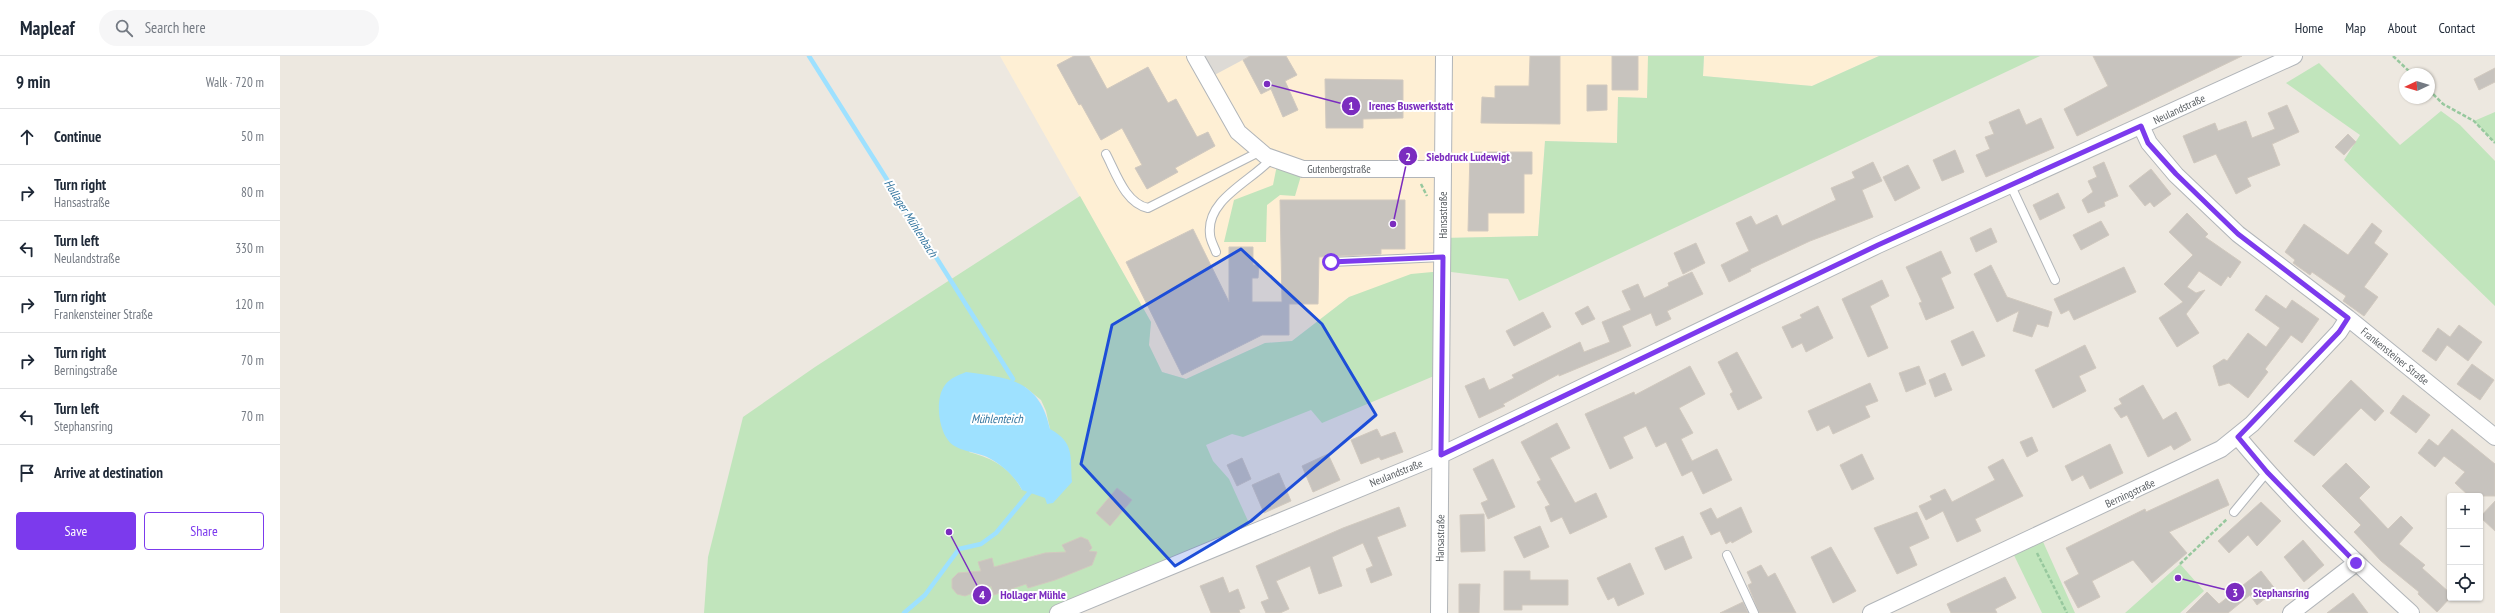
<!DOCTYPE html>
<meta charset="utf-8">
<style>
:root{--surface:#fff;--page:#f6f6f7;--text:#1f2937;--muted:#747a83;--line:#e0e1e3;--accent:#7c3aed}
body{margin:0;font-family:"PT Sans Narrow",sans-serif;background:var(--page);color:var(--text)}
.controls{position:absolute;right:12px;bottom:12px;display:grid;overflow:hidden;border-radius:4px;box-shadow:0 1px 3px #0004}
.controls button{width:36px;height:36px;display:grid;place-items:center;padding:0;border:0;border-bottom:1px solid var(--line);background:var(--surface);color:var(--text);font:20px sans-serif}
.compass{position:absolute;left:2119px;top:12px;width:36px;height:36px;border-radius:50%;background:var(--surface);box-shadow:0 1px 3px #0004;rotate:266deg}
.stop{position:absolute;width:12px;height:12px;margin:-9px;border:3px solid #7c3aed;border-radius:50%;background:#fff}
.stop.end{background:#7c3aed;border-color:#fff;box-shadow:0 1px 4px #0008}
.list{margin:0;padding:0;list-style:none}
h2{display:flex;justify-content:space-between;align-items:center;height:52px;margin:0;padding:0 16px;font-size:17px}
h2 small{font-size:13px;font-weight:400;color:var(--muted)}
.list li{display:grid;grid-template-columns:26px 1fr auto;gap:12px;align-items:center;box-sizing:border-box;height:56px;padding:0 16px;border-top:1px solid var(--line)}
.list b{display:block;font-size:15px;white-space:nowrap}
.list p{margin:0;font-size:13px;white-space:nowrap;color:var(--muted)}
.list em{font-size:13px;font-style:normal;color:var(--muted)}
.actions{display:flex;gap:8px;padding:12px 16px}
.actions a{flex:1;padding:9px 0;border:1px solid var(--accent);border-radius:4px;text-align:center;font-size:14px;color:var(--accent)}
.actions .main{background:var(--accent);color:#fff}
.icon{flex:none;width:22px;height:22px;fill:none;stroke:currentColor;stroke-width:2;stroke-linecap:round;stroke-linejoin:round}
.map{position:relative;flex:none;width:2215px;height:557px;overflow:hidden}
header{display:flex;align-items:center;gap:24px;box-sizing:border-box;height:56px;padding:0 20px;background:var(--surface);border-bottom:1px solid var(--line)}
header strong{font-size:19px}
nav{display:flex;gap:22px;margin-inline-start:auto;font-size:14px}
.search{width:280px;height:36px;background:var(--page);display:flex;align-items:center;gap:10px;box-sizing:border-box;padding:0 14px;border-radius:22px;color:var(--muted);font-size:15px}
main{display:flex}
aside{flex:1;background:var(--surface)}
.map>svg:first-child{display:block}
</style>
<header>
<strong>Mapleaf</strong>
<div class="search"><svg class="icon" aria-label="search" viewBox="0 0 24 24"><circle cx="10" cy="10" r="6"/><path d="M15 15l6 6"/></svg>Search here</div>
<nav><a>Home</a><a>Map</a><a>About</a><a>Contact</a></nav>
</header>
<main>
<aside>
<h2>9 min<small>Walk · 720 m</small></h2>
<ul class="list">
<li><svg class="icon" aria-label="ahead" viewBox="0 0 24 24"><path d="M12 20V5M6 11l6-6 6 6"/></svg><div><b>Continue</b></div><em>50 m</em></li>
<li><svg class="icon" aria-label="right" viewBox="0 0 24 24"><path d="M7 20v-9h11M14 6l5 5-5 5"/></svg><div><b>Turn right</b><p>Hansastraße</p></div><em>80 m</em></li>
<li><svg class="icon" aria-label="left" viewBox="0 0 24 24"><path d="M17 20v-9H6M10 6l-5 5 5 5"/></svg><div><b>Turn left</b><p>Neulandstraße</p></div><em>330 m</em></li>
<li><svg class="icon" aria-label="right" viewBox="0 0 24 24"><path d="M7 20v-9h11M14 6l5 5-5 5"/></svg><div><b>Turn right</b><p>Frankensteiner Straße</p></div><em>120 m</em></li>
<li><svg class="icon" aria-label="right" viewBox="0 0 24 24"><path d="M7 20v-9h11M14 6l5 5-5 5"/></svg><div><b>Turn right</b><p>Berningstraße</p></div><em>70 m</em></li>
<li><svg class="icon" aria-label="left" viewBox="0 0 24 24"><path d="M17 20v-9H6M10 6l-5 5 5 5"/></svg><div><b>Turn left</b><p>Stephansring</p></div><em>70 m</em></li>
<li><svg class="icon" aria-label="arrive" viewBox="0 0 24 24"><path d="M6 21V4h12l-3 4 3 4H6"/></svg><div><b>Arrive at destination</b></div></li>
</ul>
<div class="actions"><a class="main">Save</a><a>Share</a></div>
</aside>
<div class="map">
<svg width="2215" height="557" viewBox="0 0 2215 557">
<rect width="100%" height="100%" fill="#ede8e0"/>
<path fill="#feefd4" d="M720,0H1368V42L1338,41L1337,87L1265,85L1258,180L1163,182V215L1069,241L1012,285L985,287L906,323L882,316L868,289L871,266Z
M1424,0H1599L1532,30L1423,20Z"/>
<path fill="#dddad5" d="M915,0H970L927,23Z"/>
<path fill="#c1e5bc" fill-rule="evenodd" d="M1368,0H1424L1423,20L1532,30L1599,0H1760L1239,245L1228,223L1163,215L1154,320L1042,367L1031,354L963,381L952,378L926,389L933,405L949,423L973,476L771,557H424L428,501L463,361L535,311L800,140L871,266L869,289L882,316L906,323L985,287L1012,285L1069,241L1131,218L1163,215V182L1258,180L1265,85L1337,87L1338,41L1367,42ZM745,331L761,344L766,355L770,373L742,434C731,412 712,402 689,396Z
M2039,7L2120,89L2161,55L2180,69L2215,105V250L2064,104L2080,79L2006,27Z
M2215,56V87L2194,65Z
M998,104L1023,113L1015,140L1000,139L987,149L986,186H944L954,144L993,129Z
M1760,479L1795,557H1762L1731,493Z
M1900,508L1924,535L1900,557H1845Z"/>
<path fill="#9ee1ff" d="M686,316C729,322 759,323 770,373C795,387 790,400 792,426L773,447L767,448L765,442L742,434C734,419 722,409 707,401C696,396 675,395 668,384C658,371 655,342 665,329C670,322 679,319 686,316Z"/>
<g fill="none" stroke-linecap="round" stroke-linejoin="round">
<path stroke="#9ee1ff" stroke-width="4.5" d="M529,0L733,323
M624,557L645,539L679,493L701,488L716,477L750,436"/>
</g>
<path fill="#c7c3be" stroke="#d1c9bf" d="M794,0H809L827,33L868,11L888,47L896,43L917,81L928,76L935,90L895,112L898,116L867,133L855,112L862,109L842,72L821,84L801,48L799,49L777,9Z
M970,0H1006L1017,19L1005,25L1018,54L1003,61L991,33L981,38L963,4Z
M1250,0H1280V68L1201,67L1202,41L1215,42V30H1249Z
M1332,0H1358V34H1332Z
M1813,0H1962L1797,80L1784,53L1828,30Z
M2215,12V26L2199,34L2194,23Z
M1045,23L1123,24V62L1083,63V72H1046Z
M1307,29H1327V54L1307,55Z
M2007,49L2019,76L1992,88L2000,109L1967,122L1971,130L1956,138L1936,98L1914,107L1903,80L1935,67L1938,75L1966,65L1972,82L1995,73L1988,57Z
M1739,53L1746,69L1761,62L1774,92L1706,121L1696,99L1710,93L1705,81L1714,78L1709,66Z
M2068,78L2076,86L2064,99L2055,91Z
M1675,94L1684,116L1662,125L1653,104Z
M1190,96H1252V118H1244V157H1208V175H1188Z
M1593,106L1602,125L1582,134L1593,161L1530,185L1470,213L1471,215L1449,226L1441,209L1469,195L1456,167L1471,160L1476,169L1497,159L1502,170L1556,144L1551,132L1575,122L1572,116Z
M1824,106L1838,140L1824,146L1825,150L1808,157L1802,144L1813,136L1808,125L1817,121L1813,111Z
M1628,109L1640,132L1615,145L1603,121Z
M1871,113L1891,138L1874,151L1870,146L1865,150L1849,130Z
M1778,137L1785,152L1760,164L1753,149Z
M1000,144H1125V193H1101V198L1039,201L1038,248H1009V279H982L902,319L846,206L913,173L949,246V191H973V209H979L978,222H972V246H1002Z
M1907,157L1928,178L1925,181L1961,206L1950,222L1948,220L1941,230L1919,215L1907,231L1916,237L1925,234L1906,258L1919,277L1897,291L1879,262L1903,246L1884,228L1913,199L1889,176Z
M1821,165L1829,179L1801,194L1793,179Z
M2092,167L2102,175L2094,187L2108,198L2084,231L2098,241L2084,260L2063,245L2066,240L2032,216L2030,219L2013,207L2015,204L2005,196L2024,168L2068,199Z
M1711,172L1717,186L1696,196L1690,182Z
M1416,187L1425,207L1403,218L1394,197Z
M1661,195L1671,217L1661,222L1674,252L1646,264L1639,247L1642,246L1626,211Z
M1711,209L1727,241L1772,256L1768,271L1757,268L1752,281L1733,275L1739,255L1717,266L1694,218Z
M1844,211L1856,236L1794,264L1789,254L1781,258L1774,243Z
M1412,216L1423,238L1387,255L1391,263L1376,270L1371,257L1342,270L1351,290L1279,320V318L1223,348L1225,350L1199,362L1185,330L1204,322L1209,334L1234,322L1232,319L1300,286L1304,296L1330,286L1322,266L1351,254L1342,235L1358,228L1364,242L1389,230L1388,227Z
M1602,224L1609,240L1590,250L1608,292L1588,301L1562,243Z
M1986,239L2006,253L2012,244L2039,263L2022,287L2011,279L1985,313L1988,316L1968,342L1949,327L1939,330L1933,310L1944,303L1947,305L1968,277L1986,291L2000,272L1975,254Z
M1308,250L1315,263L1302,269L1295,257Z
M1538,250L1553,282L1526,296L1522,287L1512,292L1502,271L1522,262L1520,259Z
M1263,256L1271,271L1234,290L1226,275Z
M2179,269L2202,286L2188,305L2167,289L2156,305L2142,295L2158,272L2170,281Z
M1693,275L1705,300L1682,310L1671,285Z
M1805,289L1816,312L1799,320L1806,335L1773,352L1755,314Z
M1457,296L1482,342L1458,354L1450,338L1453,336L1438,306Z
M2192,308L2214,324L2200,344L2177,328Z
M1410,310L1425,338L1399,352L1413,377L1401,383L1412,405L1437,393L1452,424L1423,438L1412,415L1402,420L1386,386L1376,391L1366,370L1343,381L1353,402L1330,413L1305,358L1354,336L1355,339Z
M1639,310L1646,328L1626,336L1619,317Z
M1665,317L1672,334L1655,341L1649,324Z
M2071,324L2104,355L2095,365L2081,352L2034,400L2014,385Z
M1590,327L1598,345L1585,350L1590,361L1553,378L1549,369L1537,375L1528,355Z
M1863,329L1883,364L1896,356L1911,384L1894,394L1891,389L1868,401L1847,359L1841,362L1834,352L1842,348L1839,343Z
M2123,339L2150,359L2136,377L2110,357Z
M1277,367L1290,392L1270,402L1295,447L1316,437L1327,461L1290,478L1282,461L1271,466L1265,451L1270,449L1257,426L1261,424L1241,386Z
M1097,373L1101,381L1115,376L1123,396L1101,404L1099,401L1081,408L1071,384Z
M2172,373L2215,408V440H2189L2175,427L2185,416L2164,400L2155,411L2138,397L2149,383L2158,390Z
M1752,381L1758,395L1747,401L1740,386Z
M1830,388L1843,417L1810,433L1803,419L1792,425L1785,410Z
M1048,398L1060,424L1033,436L1022,410Z
M1582,398L1594,423L1572,434L1560,409Z
M962,402L971,423L957,430L947,409Z
M1213,403L1235,451L1208,463L1201,447L1208,444L1193,413Z
M1723,403L1743,440L1695,463L1701,475L1677,486L1663,455L1646,464L1639,450L1652,444L1650,440L1665,433L1672,446L1715,424L1708,411Z
M2066,407L2090,431L2079,442L2108,473L2121,460L2133,472L2119,488L2145,509L2142,512L2170,537V542L2157,556L2138,538L2139,536L2101,505L2074,476L2081,469L2042,430Z
M999,417L1011,445L984,457L972,429Z
M1938,423L1949,449L1889,476L1907,497L1872,527L1853,504L1812,525L1820,541L1798,552L1784,526L1799,518L1786,492L1865,453L1866,456Z
M837,432L852,444L830,470L816,457Z
M2215,445V475L2200,461Z
M1981,446L2001,465L1977,490L1968,479L1949,497L1938,485Z
M1119,451L1126,470L1097,481L1112,519L1091,527L1086,513L1093,510L1083,487L1052,501L1062,530L1039,538L1030,510L996,525L1009,553L1000,557H986L981,546L989,543L976,510L1063,472Z
M1461,451L1472,476L1452,487L1451,485L1446,488L1440,475L1431,479L1420,457L1431,452L1437,463Z
M1637,456L1649,482L1629,491L1637,509L1617,518L1594,472Z
M1204,458L1205,495L1181,496L1180,459Z
M1260,470L1269,491L1244,502L1234,481Z
M1403,480L1412,502L1385,514L1375,492Z
M801,481L808,484L812,492L809,495L817,496L812,509L775,524L748,532L746,528L714,539L711,530L685,540L677,538L672,532V523L678,517L701,515L698,506L712,502L714,511L765,497L786,496L782,489Z
M2023,484L2044,509L2024,526L2004,501Z
M1551,491L1576,535L1553,547L1531,501Z
M1350,507L1364,538L1338,550L1334,541L1328,544L1317,522Z
M1481,509L1488,521L1495,517L1516,557H1479L1468,529L1472,527L1467,516Z
M1224,515H1250V524H1288V549H1242V554H1224Z
M1981,515L1996,534L1977,549L1970,539L1948,557H1906L1927,536L1939,548Z
M943,521L949,537L958,533L965,552L959,554L960,557H931L920,530Z
M1725,521L1736,542L1715,553L1717,557H1671L1667,548Z
M1179,528H1200L1199,557H1179Z
M2073,537L2088,557H2047Z
M1463,546L1468,557H1440Z"/>
<g fill="none" stroke-linecap="round" stroke-linejoin="round">
<defs>
<path id="service" d="M826,98C836,117 845,147 868,152L981,95
M1731,130L1775,224
M936,196C934,190 930,184 930,178C926,143 972,125 992,102
M1051,206L1163,201
M1954,456L1987,416
M1447,499L1474,557"/>
<path id="minor" d="M915,0L958,76L986,100L1023,113H1163
M1861,70L1869,87L1896,119L1958,178L2068,262L2215,381
M1958,381C2011,445 2071,502 2131,557
M778,557L1161,399L1598,189L2014,0
M1159,557L1164,0
M1591,557L1941,393L1972,368L2059,276L2068,262
M2011,557L2076,507"/>
</defs>
<use href="#service" stroke="#b1b5b9" stroke-width="10"/>
<use href="#minor" stroke="#b1b5b9" stroke-width="18"/>
<path stroke="#97c89e" stroke-width="2.5" stroke-dasharray="4 2" stroke-linecap="butt" d="M2113,0L2132,18
M2149,34L2163,48L2194,65L2215,87
M1141,128L1147,140
M1757,497L1787,557
M1900,508L1947,463"/>
<use href="#service" stroke="#fff" stroke-width="8"/>
<use href="#minor" stroke="#fff" stroke-width="16"/>
</g>
<g fill="none" stroke-linecap="round" stroke-linejoin="round">
<path stroke="#7c3aed" stroke-width="5" d="M1051,206L1163,201L1161,399L1598,189L1861,70L1868,87L1896,118L1958,178L2068,262L2059,276L1958,381L1987,416L2076,507"/>
</g>
<path fill="#1d4ed8" fill-opacity="0.2" stroke="#1d4ed8" stroke-width="3" stroke-linejoin="round" d="M961,193L1042,268L1096,359L971,465L895,510L801,408L832,269Z"/>
<g text-anchor="middle" dominant-baseline="central" stroke-width="4" stroke-linejoin="round" paint-order="stroke">
<g font-size="11" fill="#595e62" stroke="#fff">
<text transform="translate(1899 53) rotate(-25)">Neulandstraße</text>
<text x="1059" y="113">Gutenbergstraße</text>
<text transform="translate(1163 159) rotate(-90)">Hansastraße</text>
<text transform="translate(2115 300) rotate(39)">Frankensteiner Straße</text>
<text transform="translate(1116 417) rotate(-22)">Neulandstraße</text>
<text transform="translate(1850 437) rotate(-25)">Berningstraße</text>
<text transform="translate(1160 482) rotate(-89)">Hansastraße</text>
</g>
<g font-size="12" font-style="italic" fill="#3677a0" stroke="#fff">
<text transform="translate(631 162) rotate(58)">Hollager Mühlenbach</text>
<text x="717" y="362">Mühlenteich</text>
</g>
</g>
<path fill="none" stroke="#7b2cbf" stroke-width="1.5" d="M987 28L1071 50M1113 168L1128 100M1898 522L1955 536M669 476L702 539"/>
<g fill="#7b2cbf" stroke="#fff" stroke-width="1.5">
<circle cx="987" cy="28" r="4"/>
<circle cx="1113" cy="168" r="4"/>
<circle cx="1898" cy="522" r="4"/>
<circle cx="669" cy="476" r="4"/>
<circle cx="1071" cy="50" r="10"/>
<circle cx="1128" cy="100" r="10"/>
<circle cx="1955" cy="536" r="10"/>
<circle cx="702" cy="539" r="10"/>
</g>
<g font-size="12" text-anchor="middle" font-weight="bold" fill="#fff">
<text x="1071" y="54">1</text>
<text x="1128" y="105">2</text>
<text x="1955" y="541">3</text>
<text x="702" y="543">4</text>
</g>
<g font-size="12" text-anchor="middle" font-weight="bold" fill="#7b2cbf" stroke="#fff" stroke-width="4" stroke-linejoin="round" paint-order="stroke">
<text x="1131" y="54">Irenes Buswerkstatt</text>
<text x="1188" y="105">Siebdruck Ludewigt</text>
<text x="2001" y="541">Stephansring</text>
<text x="753" y="543">Hollager Mühle</text>
</g>
</svg>
<div class="controls">
<button>+</button>
<button>−</button>
<button><svg class="icon" aria-label="locate" viewBox="0 0 24 24"><circle cx="12" cy="12" r="6"/><path d="M12 2v4M12 18v4M2 12h4M18 12h4"/></svg></button>
</div>
<svg class="compass" viewBox="-18 -18 36 36"><path d="M0-13l5 13h-10z" fill="#e53935"/><path d="M0 13l5-13h-10z" fill="#747a83"/></svg>
<div class="stop" style="left:1051px;top:206px"></div>
<div class="stop end" style="left:2076px;top:507px"></div>
</div>
</main>
